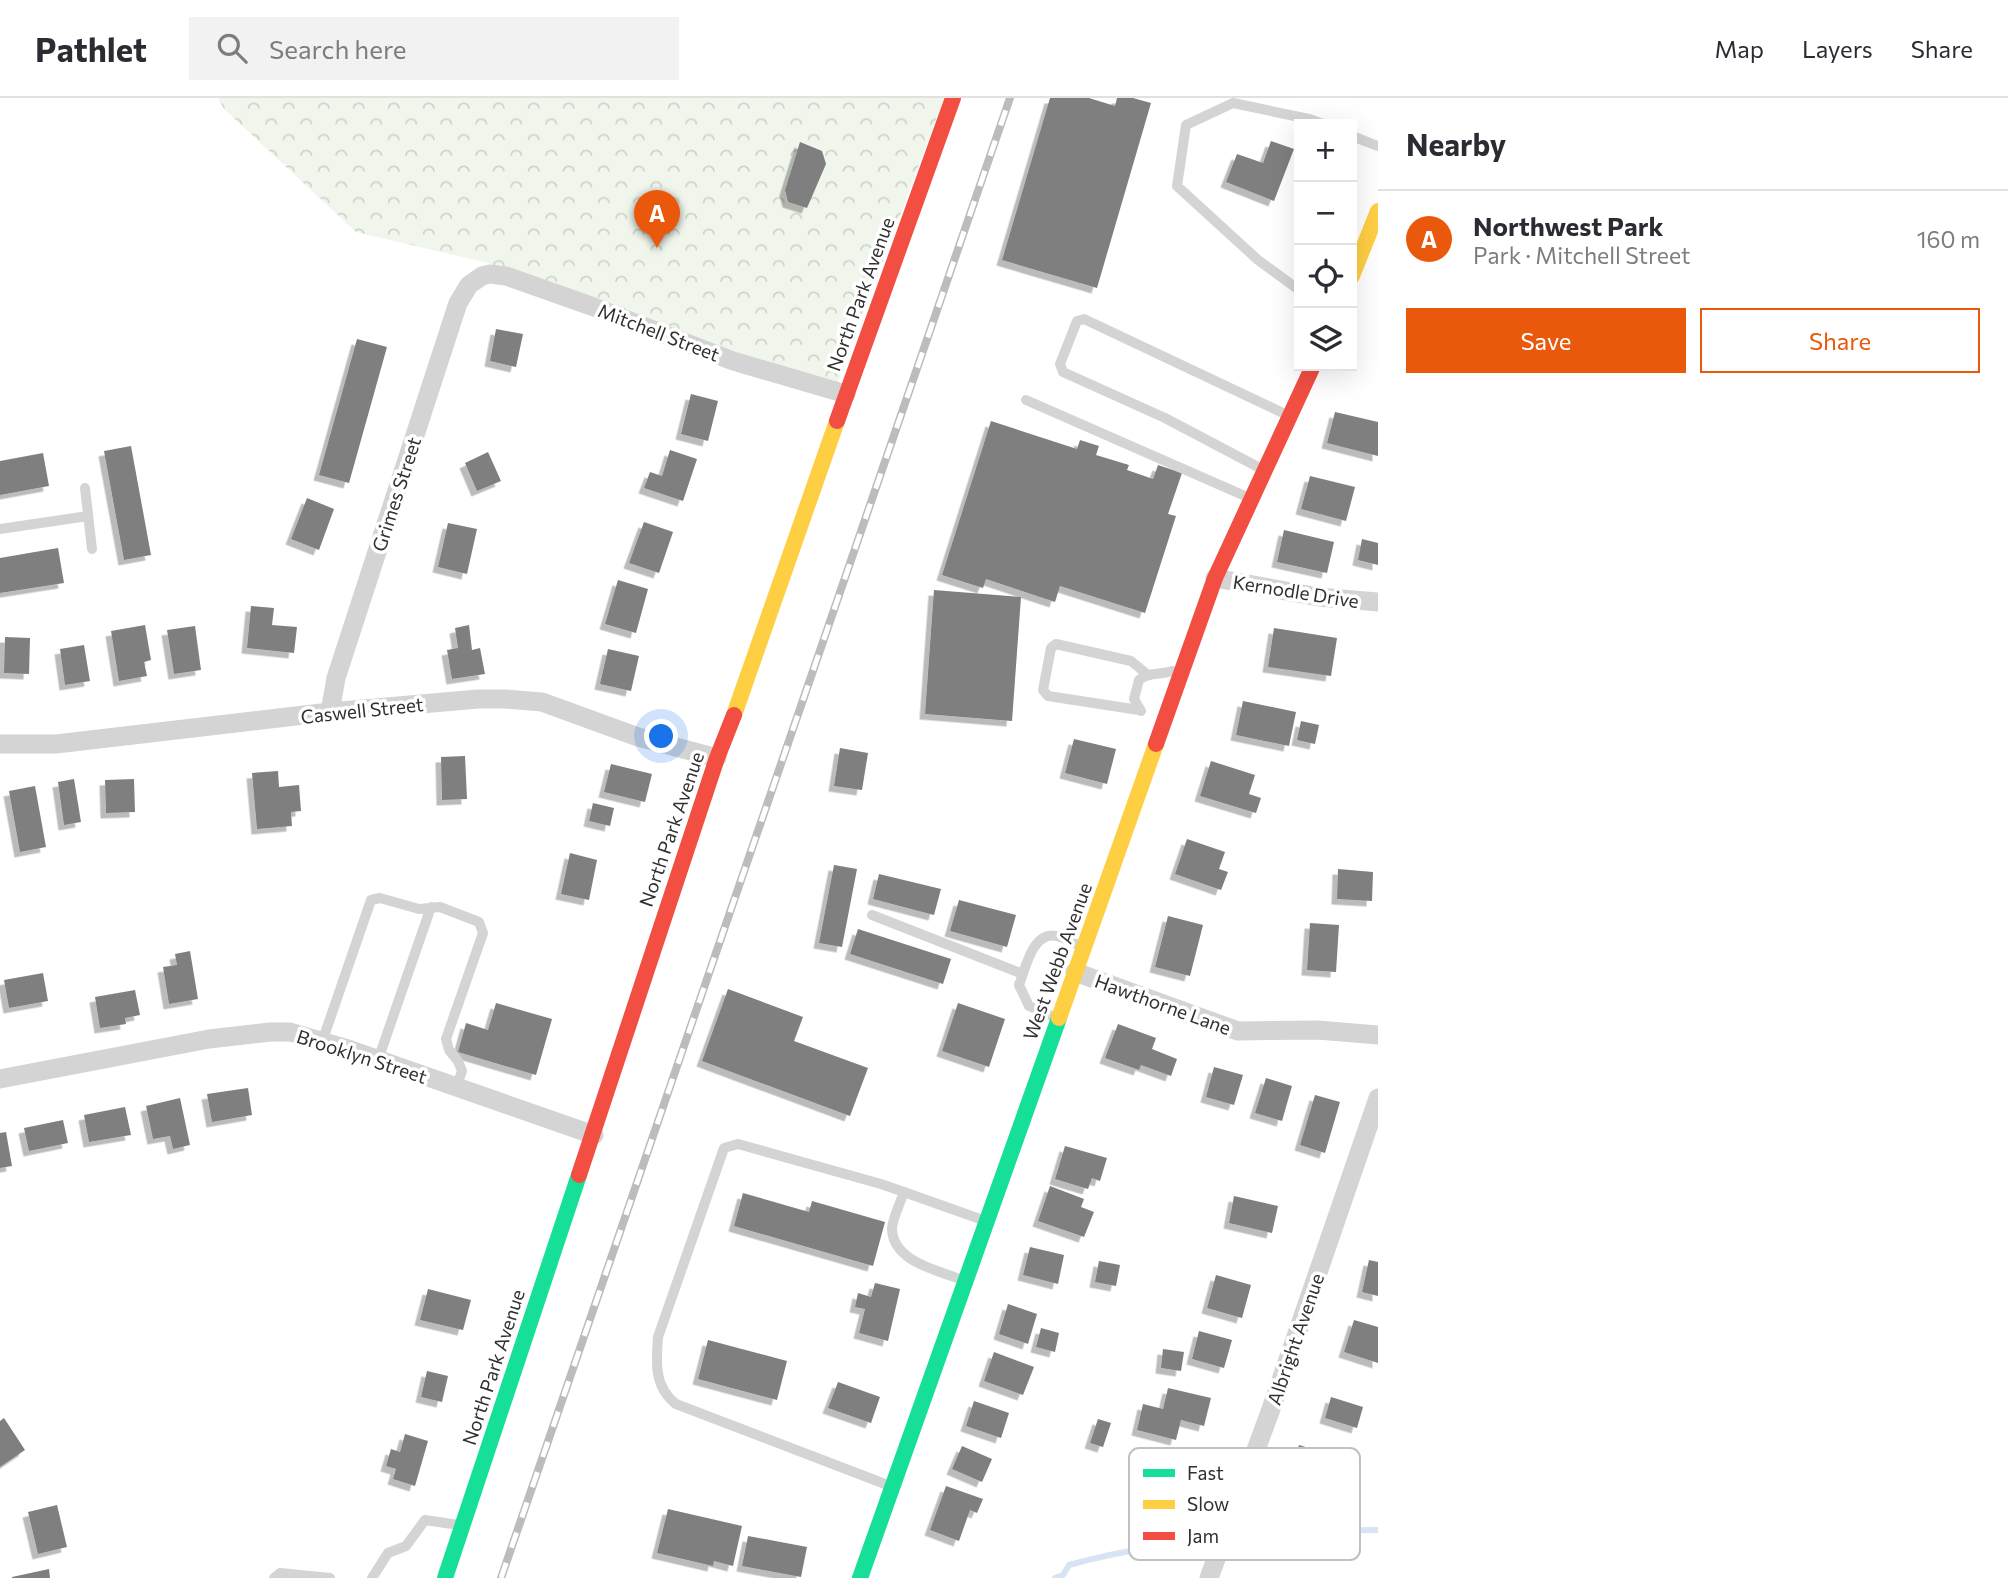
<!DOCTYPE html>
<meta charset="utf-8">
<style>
:root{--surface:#fff;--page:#f2f2f3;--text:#2b2b33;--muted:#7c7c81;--line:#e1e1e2;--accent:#ea580c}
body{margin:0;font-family:Commissioner,sans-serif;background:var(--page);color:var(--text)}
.controls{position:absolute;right:21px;top:21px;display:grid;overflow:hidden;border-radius:0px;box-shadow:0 7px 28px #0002}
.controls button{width:63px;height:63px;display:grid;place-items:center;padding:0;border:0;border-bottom:2px solid var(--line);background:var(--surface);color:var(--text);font:35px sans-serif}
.you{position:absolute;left:662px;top:639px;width:24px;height:24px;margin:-18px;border:5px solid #fff;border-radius:50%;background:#1a73e8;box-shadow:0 0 0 10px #1a73e833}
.badge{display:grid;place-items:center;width:46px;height:46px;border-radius:50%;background:var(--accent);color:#fff;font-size:23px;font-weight:700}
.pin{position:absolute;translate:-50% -58px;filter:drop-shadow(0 2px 4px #0008)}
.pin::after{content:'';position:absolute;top:37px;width:24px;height:21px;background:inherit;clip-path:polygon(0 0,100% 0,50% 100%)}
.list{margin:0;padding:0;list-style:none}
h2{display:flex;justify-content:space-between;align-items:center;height:91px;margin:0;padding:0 28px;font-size:30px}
h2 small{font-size:23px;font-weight:400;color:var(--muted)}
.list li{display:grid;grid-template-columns:46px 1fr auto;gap:21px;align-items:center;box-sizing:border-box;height:98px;padding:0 28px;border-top:2px solid var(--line)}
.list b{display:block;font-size:26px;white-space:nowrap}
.list p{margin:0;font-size:23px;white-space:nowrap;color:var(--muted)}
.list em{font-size:23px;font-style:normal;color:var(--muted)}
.actions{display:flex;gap:14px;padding:21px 28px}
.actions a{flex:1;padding:16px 0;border:2px solid var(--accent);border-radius:0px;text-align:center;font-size:24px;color:var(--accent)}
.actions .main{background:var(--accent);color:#fff}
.icon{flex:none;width:38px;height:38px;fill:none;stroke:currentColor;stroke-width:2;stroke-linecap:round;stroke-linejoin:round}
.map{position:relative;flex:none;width:1378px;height:1480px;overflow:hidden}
header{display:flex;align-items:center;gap:42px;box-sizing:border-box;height:98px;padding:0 35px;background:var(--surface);border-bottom:2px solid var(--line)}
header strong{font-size:33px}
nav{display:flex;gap:38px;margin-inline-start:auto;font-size:24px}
.search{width:490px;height:63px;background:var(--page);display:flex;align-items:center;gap:18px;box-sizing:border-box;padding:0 24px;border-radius:0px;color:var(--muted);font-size:26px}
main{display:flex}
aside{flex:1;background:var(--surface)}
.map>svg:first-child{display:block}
</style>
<header>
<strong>Pathlet</strong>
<div class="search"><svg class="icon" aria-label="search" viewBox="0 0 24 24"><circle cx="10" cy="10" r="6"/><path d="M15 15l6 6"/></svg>Search here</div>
<nav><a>Map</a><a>Layers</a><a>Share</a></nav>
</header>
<main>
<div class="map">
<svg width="1378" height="1480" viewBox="0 0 1378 1480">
<defs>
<pattern id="park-crowns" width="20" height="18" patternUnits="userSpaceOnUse" patternTransform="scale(1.75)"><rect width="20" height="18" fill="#f0f6ec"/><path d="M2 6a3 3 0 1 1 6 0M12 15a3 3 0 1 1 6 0" fill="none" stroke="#ced3cb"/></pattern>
<filter id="shadow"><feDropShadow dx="-5.5" dy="5.5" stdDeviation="0" flood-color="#0004"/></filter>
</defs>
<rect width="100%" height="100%" fill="#fff"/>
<path fill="url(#park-crowns)" d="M218,0H944L837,287L799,277L488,165L356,134L224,11Z"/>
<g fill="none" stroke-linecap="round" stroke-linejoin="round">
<path stroke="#d8e4f3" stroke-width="6" d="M1055,1480L1063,1477L1069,1467C1139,1447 1209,1442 1280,1434C1313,1437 1345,1432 1378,1432"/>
</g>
<path fill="#7f7f7f" filter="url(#shadow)" d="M1050,0H1089L1115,8L1117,0H1133L1151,5L1097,190L1002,162Z
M1271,43L1294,51L1274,103L1226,84L1237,56L1263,65Z
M800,44L822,53L826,66L807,110L788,104L785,92Z
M496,231L523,236L516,269L490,263Z
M357,241L387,249L349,385L319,377Z
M691,296L718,303L708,343L681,336Z
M1335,314L1378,324V358L1327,345Z
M991,323L1077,351L1080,342L1099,348L1096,357L1129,367L1127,372L1153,381L1158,367L1182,375L1168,416L1176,418L1145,515L1060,488L1055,504L986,481L983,490L942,477Z
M131,348L151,457L124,462L104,353Z
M670,352L697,361L683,403L644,390L650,374L662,378Z
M488,354L501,383L477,393L465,365Z
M43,355L49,388L0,397V363Z
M1310,378L1355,389L1346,423L1301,411Z
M307,400L334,411L319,452L291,441Z
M644,424L673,434L659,475L629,465Z
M448,425L477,431L467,476L438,469Z
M1284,432L1334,444L1327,475L1277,464Z
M1362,441L1378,445V467L1358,462Z
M58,450L64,485L0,495V460Z
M618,482L648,491L636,535L605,526Z
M934,492L1021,499L1012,623L925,616Z
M251,508L274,510L272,527L297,529L294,555L247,550Z
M145,527L151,562L144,564L147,578L119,583L111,533Z
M469,527L472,552L480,550L485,576L452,581L447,552L458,550L455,530Z
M195,528L201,572L174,576L167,532Z
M1274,530L1337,540L1331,578L1268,569Z
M5,539L30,540L29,576L4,575Z
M84,547L90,583L65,587L60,551Z
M608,551L639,558L631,593L600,586Z
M1243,603L1296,614L1289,648L1236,637Z
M1301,623L1319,627L1315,646L1297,642Z
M1074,641L1116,651L1107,686L1065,675Z
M840,650L868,655L862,692L834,688Z
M465,658L467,701L442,702L441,659Z
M1211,663L1255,677L1249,696L1261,700L1256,715L1200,698Z
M611,666L652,676L645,704L604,694Z
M278,673L279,689L299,687L301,713L291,714L292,728L257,731L252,675Z
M74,681L81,724L64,727L58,684Z
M134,681L135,714L106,715L105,682Z
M35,688L46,749L20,754L9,693Z
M593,705L614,710L610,728L589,723Z
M1187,741L1225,754L1219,771L1228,774L1221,792L1175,776Z
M570,755L597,762L589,802L561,796Z
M834,767L857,771L842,849L819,845Z
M1338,771L1373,774L1372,803L1337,801Z
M879,776L941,791L934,817L873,801Z
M959,802L1016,817L1007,849L950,833Z
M1168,818L1203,827L1190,878L1155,869Z
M1310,825L1339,827L1336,874L1307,872Z
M858,831L951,861L943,886L850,856Z
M190,853L198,901L169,906L163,869L177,867L175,856Z
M43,875L48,903L9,910L4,882Z
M728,891L803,919L794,943L868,970L850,1018L702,963Z
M135,892L140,917L125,920L126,926L100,930L95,899Z
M496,905L552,921L536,977L458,954L466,925L488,932Z
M958,905L1005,921L989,969L942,953Z
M1118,926L1156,940L1152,951L1177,961L1171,978L1141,967L1139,972L1105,960Z
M1214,969L1243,977L1234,1007L1206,999Z
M1266,980L1292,988L1282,1023L1255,1015Z
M248,990L252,1017L212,1024L207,996Z
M1315,997L1340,1004L1325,1055L1300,1047Z
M180,1000L190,1047L173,1051L170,1038L153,1041L146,1008Z
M125,1009L131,1037L89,1044L84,1017Z
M63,1022L68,1045L29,1053L24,1030Z
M6,1034L12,1068L0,1070V1035Z
M1065,1048L1107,1060L1100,1083L1092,1080L1088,1091L1055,1081Z
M1050,1088L1084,1101L1081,1109L1094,1114L1084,1139L1038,1123Z
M743,1095L809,1114L812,1103L885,1124L873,1168L734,1128Z
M1234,1098L1278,1108L1272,1135L1229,1125Z
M1030,1149L1064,1157L1058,1186L1023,1177Z
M1369,1162L1378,1164V1198L1362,1194Z
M1099,1163L1120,1167L1116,1188L1095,1184Z
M1216,1177L1251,1187L1242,1220L1207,1210Z
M875,1185L900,1191L888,1243L859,1235L865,1211L855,1209L858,1195L871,1199Z
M428,1191L471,1202L463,1232L420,1222Z
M1008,1206L1037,1216L1028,1246L999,1236Z
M1354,1222L1378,1229V1265L1344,1254Z
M1041,1230L1059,1235L1055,1254L1036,1249Z
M1199,1233L1232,1242L1224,1270L1192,1261Z
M708,1242L787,1263L777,1302L698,1281Z
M1163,1251L1184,1254L1181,1273L1161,1270Z
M994,1254L1034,1269L1023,1297L984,1283Z
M427,1273L448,1278L442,1304L421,1299Z
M838,1284L880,1299L871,1325L828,1310Z
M1168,1290L1211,1300L1204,1328L1181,1322L1176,1342L1137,1332L1143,1306L1163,1311Z
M1331,1299L1363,1309L1357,1330L1325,1320Z
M974,1303L1009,1315L1001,1340L966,1328Z
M4,1320L25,1352L0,1369V1323Z
M1098,1321L1111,1325L1103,1349L1090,1345Z
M405,1336L428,1343L415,1388L393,1381L396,1371L386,1368L391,1351L400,1354Z
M1299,1347L1348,1362L1338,1394L1290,1380Z
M962,1348L992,1361L982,1384L952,1371Z
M946,1388L983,1401L977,1415L970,1412L959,1443L930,1432Z
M57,1407L67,1449L38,1456L28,1414Z
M668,1411L742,1428L733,1468L714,1463L713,1468L657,1455Z
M748,1438L807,1449L801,1479L742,1468Z
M49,1471L50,1480H12V1479Z"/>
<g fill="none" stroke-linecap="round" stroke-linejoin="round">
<path stroke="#d4d4d4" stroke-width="10" d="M1352,38L1378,48
M1299,192L1258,162L1177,88L1186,27L1233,5L1309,21L1323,26
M1026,302L1245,398
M1258,369L1165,320L1063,274L1060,266L1077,223L1084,221L1283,315
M85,390L92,451
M0,431L88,418
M1139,612L1048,598L1043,592L1051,550L1056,546L1131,563L1148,577
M1141,613L1134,601L1139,582C1148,574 1161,577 1172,573
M872,817L1023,876
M1052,918L1029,908L1019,887C1026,870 1032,833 1057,838C1064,840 1072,844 1078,847
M322,944L371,802L380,800L419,811L440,809L479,824L483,835L446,941L449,952L458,963L462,973L456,989
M378,962L431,809
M960,1181C936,1172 893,1163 892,1131C892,1122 901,1103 904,1094L980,1121
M885,1386L676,1306C654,1289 656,1265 658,1239L724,1050L738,1046L881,1086L904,1094
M274,1480L280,1475L330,1480
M372,1480L388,1455L406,1448L425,1422L459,1427"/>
<path stroke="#d4d4d4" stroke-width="19" d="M1215,480L1319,499L1378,504
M330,614L336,580L458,205L469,187L482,178L490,176L506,178L594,209L733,263L846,296
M0,646H56L330,614L478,601H505L542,604L638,639L717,660
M1075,874L1238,933L1318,932L1378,937
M0,981L209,941L270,934H290L345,950L594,1037
M1209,1480L1271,1311L1378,1000"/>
<path stroke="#16e098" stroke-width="16" d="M445,1480L579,1077
M860,1480L1059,920"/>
<path stroke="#ffcf43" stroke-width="16" d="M1352,178L1378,113
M734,617L837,323
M1059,920L1156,646"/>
<path stroke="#f24e42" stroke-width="16" d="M837,323L953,0
M1156,646L1215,480L1313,268
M579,1077L717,660L734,617"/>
<defs>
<path id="rail" d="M501,1480L1010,0"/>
</defs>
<use href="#rail" stroke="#bcbcbc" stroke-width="8"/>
<use href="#rail" stroke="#fff" stroke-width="5" stroke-dasharray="16" stroke-linecap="butt"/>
</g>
<g text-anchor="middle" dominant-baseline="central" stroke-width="7" stroke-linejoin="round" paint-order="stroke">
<g font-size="19" fill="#303030" stroke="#fff">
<text transform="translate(860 196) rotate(-70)">North Park Avenue</text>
<text transform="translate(659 234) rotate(21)">Mitchell Street</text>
<text transform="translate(396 396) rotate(-72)">Grimes Street</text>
<text transform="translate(1296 493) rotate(9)">Kernodle Drive</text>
<text transform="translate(362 612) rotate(-6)">Caswell Street</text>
<text transform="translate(671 731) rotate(-71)">North Park Avenue</text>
<text transform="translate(1057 863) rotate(-70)">West Webb Avenue</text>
<text transform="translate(1163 906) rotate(20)">Hawthorne Lane</text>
<text transform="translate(362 958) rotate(18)">Brooklyn Street</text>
<text transform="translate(1295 1241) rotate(-71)">Albright Avenue</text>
<text transform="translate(493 1269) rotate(-72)">North Park Avenue</text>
</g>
</g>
<rect x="1129" y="1350" width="231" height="112" rx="10" fill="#fff" stroke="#c1c1c1" stroke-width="2"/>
<rect x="1143" y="1371" width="32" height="8" fill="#16e098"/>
<rect x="1143" y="1402" width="32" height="9" fill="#ffcf43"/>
<rect x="1143" y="1434" width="32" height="8" fill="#f24e42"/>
<g font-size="19" fill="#303030">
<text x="1187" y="1382">Fast</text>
<text x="1187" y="1413">Slow</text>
<text x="1187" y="1445">Jam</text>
</g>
</svg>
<div class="controls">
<button>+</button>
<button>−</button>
<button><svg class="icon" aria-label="locate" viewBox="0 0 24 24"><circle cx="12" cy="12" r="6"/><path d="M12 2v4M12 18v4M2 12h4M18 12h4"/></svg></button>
<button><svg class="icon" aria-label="layers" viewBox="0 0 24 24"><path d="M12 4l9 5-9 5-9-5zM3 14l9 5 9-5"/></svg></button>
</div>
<div class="you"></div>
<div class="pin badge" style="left:657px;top:150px">A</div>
</div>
<aside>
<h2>Nearby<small></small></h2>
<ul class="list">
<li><span class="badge">A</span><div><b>Northwest Park</b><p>Park · Mitchell Street</p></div><em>160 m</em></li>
</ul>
<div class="actions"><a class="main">Save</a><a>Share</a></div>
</aside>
</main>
